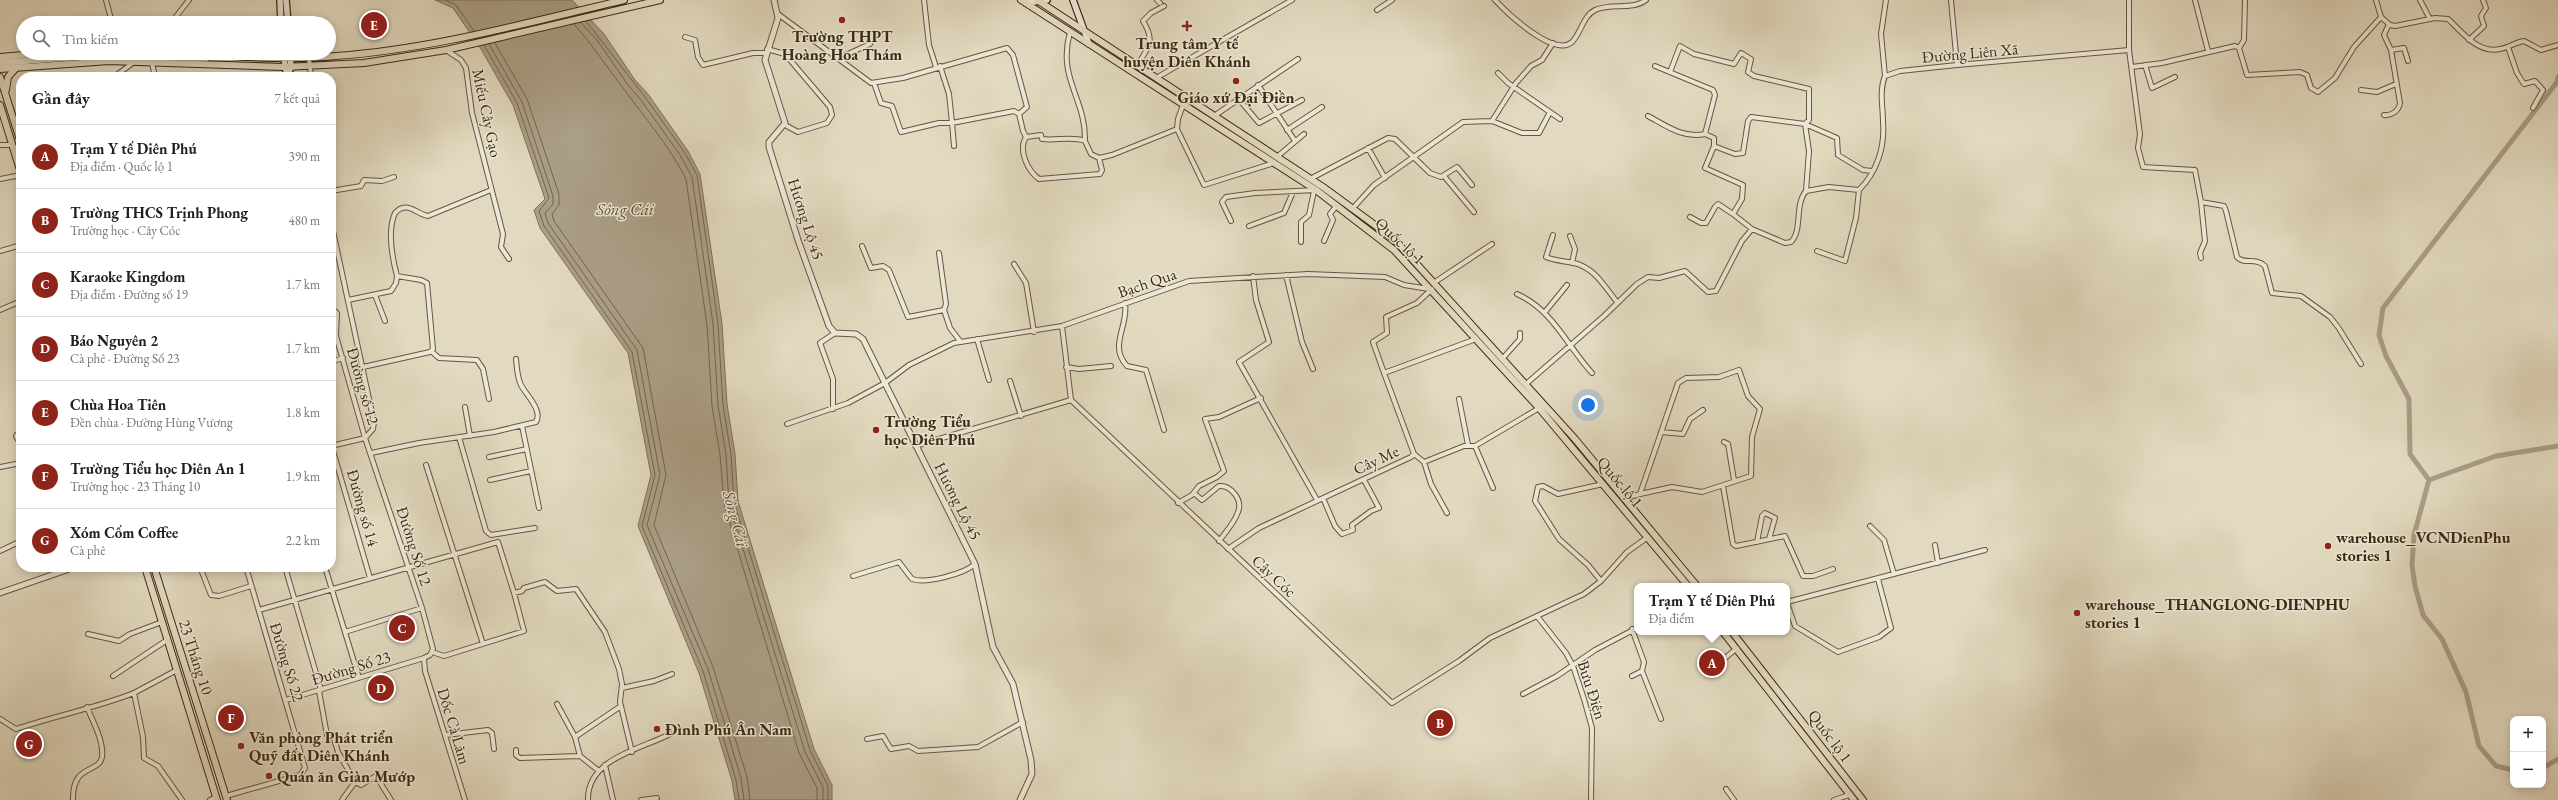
<!DOCTYPE html>
<html lang="vi">
<meta charset="utf-8">
<style>
:root{--surface:#fff;--page:#f2f2f2;--text:#202124;--muted:#757577;--line:#e0e0e0;--accent:#8f2418}
body{margin:0;font-family:"EB Garamond",serif;background:var(--page);color:var(--text)}
.controls{position:absolute;right:12px;bottom:12px;display:grid;overflow:hidden;border-radius:8px;box-shadow:0 2px 10px #0003}
.controls button{width:36px;height:36px;display:grid;place-items:center;padding:0;border:0;border-bottom:1px solid var(--line);background:var(--surface);color:var(--text);font:20px sans-serif}
.you{position:absolute;left:1588px;top:405px;width:14px;height:14px;margin:-10px;border:3px solid #fff;border-radius:50%;background:#1a73e8;box-shadow:0 0 0 6px #1a73e833}
.badge{display:grid;place-items:center;width:26px;height:26px;border-radius:50%;background:var(--accent);color:#fff;font-size:13px;font-weight:700}
.pin{position:absolute;translate:-50% -50%;border:2px solid #fff;box-shadow:0 1px 4px #0006}
.popup{position:absolute;left:1634px;top:583px;width:156px;height:52px;box-sizing:border-box;display:grid;place-content:center;border-radius:8px;background:var(--surface);filter:drop-shadow(0 1px 3px #0005);font-size:13px;white-space:nowrap;color:var(--muted)}
.popup b{font-size:15px;color:var(--text)}
.popup::after{content:'';position:absolute;left:50%;top:100%;margin-left:-8px;border:8px solid transparent;border-top-color:var(--surface)}
.list{margin:0;padding:0;list-style:none}
h2{display:flex;justify-content:space-between;align-items:center;height:52px;margin:0;padding:0 16px;font-size:17px}
h2 small{font-size:13px;font-weight:400;color:var(--muted)}
.list li{display:grid;grid-template-columns:26px 1fr auto;gap:12px;align-items:center;box-sizing:border-box;height:64px;padding:0 16px;border-top:1px solid var(--line)}
.list b{display:block;font-size:15px;white-space:nowrap}
.list p{margin:0;font-size:13px;white-space:nowrap;color:var(--muted)}
.list em{font-size:13px;font-style:normal;color:var(--muted)}
.icon{flex:none;width:22px;height:22px;fill:none;stroke:currentColor;stroke-width:2;stroke-linecap:round;stroke-linejoin:round}
.map{position:relative;flex:none;width:2558px;height:800px;overflow:hidden}
.search{position:absolute;background:var(--surface);box-shadow:0 2px 10px #0003;left:16px;top:16px;width:320px;height:44px;display:flex;align-items:center;gap:10px;box-sizing:border-box;padding:0 14px;border-radius:22px;color:var(--muted);font-size:15px}
.panel{position:absolute;background:var(--surface);box-shadow:0 2px 10px #0003;left:16px;top:72px;width:320px;height:500px;border-radius:16px}
.map>svg:first-child{display:block}
</style>
<div class="map">
<svg width="2558" height="800" viewBox="0 0 2558 800">
<rect width="100%" height="100%" fill="#e2dac0"/>
<filter id="stains"><feTurbulence type="fractalNoise" baseFrequency=".005" numOctaves="4"/><feColorMatrix values="0 0 0 0 .2 0 0 0 0 .09 0 0 0 0 .02 0 0 0 .5 -.17"/></filter>
<radialGradient id="worn" r=".72"><stop offset=".6" stop-color="#630" stop-opacity="0"/><stop offset="1" stop-color="#630" stop-opacity=".3"/></radialGradient>
<path fill="#aa9e86" stroke="#7e7059" d="M435,0H572L604,34L635,80L648,94L688,151L700,174L722,324L727,404L735,454L738,501L814,749L832,785V800H735L732,781L699,673L638,526L651,475L628,353L540,228L534,210L545,199L513,105L481,49L453,8Z"/>
<g fill="none" stroke-linecap="round" stroke-linejoin="round">
<path stroke="#73644e" stroke-width="1" d="M445,0L456,5L474,31
M586,21L645,97L685,153L697,175L718,324L723,405L731,454L734,502L810,750L828,786V800
M581,23L597,40L628,85L641,100L680,155L692,177L713,324L718,405L726,455L729,503L805,752L823,787V800
M574,24C592,44 606,66 623,88C645,118 668,144 686,179L707,325L712,406L720,455L724,504L799,753L817,788V800
M495,43L527,99L559,194V205L552,214L554,221L643,348L666,475L654,525L713,667L747,777L750,800
M489,44L522,102L553,196V204L545,213L548,223L637,350L660,475L647,525L708,669L741,778L744,800
M484,45L517,103L549,198L539,211L544,226L632,352L655,475L642,526L703,671L736,780L739,800"/>
<path stroke="#aa9e86" stroke-width="5" d="M2429,480L2496,456L2558,446
M2543,768L2558,759
M2513,770L2496,766L2479,746L2466,692L2442,639L2423,615L2415,586L2412,565L2414,535L2429,480L2410,454L2409,399L2386,356L2379,335L2383,308L2557,82L2558,77"/>
<defs>
<path id="minor" d="M106,0L112,23
M924,0L929,45L936,67
M1157,0L1160,3
M1495,0C1506,12 1554,58 1572,42C1581,33 1583,16 1595,10C1612,2 1631,11 1646,0
M1951,0L1957,65
M2129,0V50L2140,134L2138,148L2143,167L2195,170L2201,202L2224,206L2226,211L2237,257C2244,265 2256,257 2265,266L2272,293L2301,296L2330,317L2338,327L2361,364
M2195,0L2208,51
M2420,0L2430,19
M1377,10L1392,0
M778,14L871,83L903,78L1007,48L1013,55L1027,107L1019,114
M2381,17L2390,25L2395,26L2435,18L2448,19C2462,32 2478,54 2500,49C2508,48 2516,42 2524,41L2541,50L2558,45
M317,19L318,23
M171,23L189,0
M1070,32C1057,79 1086,98 1085,141
M685,37L695,40L698,57L703,65L753,53H766
M2469,40L2484,26L2481,16L2486,8L2483,0
M2508,47L2517,73L2524,84L2535,81L2543,90L2533,108
M2239,48L2244,40L2245,0
M767,49L785,54L830,107L832,115L827,123L798,132L785,125
M446,50L461,60L466,68L472,113L503,234L501,247L509,259
M2391,50L2404,48L2408,61
M309,58L311,77
M839,58L870,44
M152,63L155,77
M2145,65L2152,88L2175,77
M940,66L949,94L952,123L1014,111L1019,114L1023,131L1026,137L1041,135L1042,139C1056,141 1072,136 1085,141L1091,154L1099,158L1112,155L1177,129L1178,119L1183,105
M1137,66C1148,47 1156,42 1143,21L1151,13L1164,6
M1655,66L1713,90L1715,95L1705,134L1714,138V146
M2132,67L2162,63L2235,46L2239,48L2247,75L2300,72L2307,75L2311,88L2318,92L2335,78L2354,47L2381,17L2376,0
M1670,72L1680,46L1694,54L1734,64L1741,53L1751,59L1748,72L1754,76L1809,89V120L1805,124L1837,138L1838,155L1863,170L1872,171
M1498,73L1508,83L1560,119
M1885,76L1881,34L1886,0
M114,77L134,62
M1156,78L1292,0
M874,83L881,103L892,106L901,132L939,123H952L954,146
M1258,85L1295,141
M2361,90L2377,92L2396,84
M1238,98L1259,123L1302,100
M2384,115C2391,116 2399,111 2400,103L2391,50L2384,35L2389,24
M1214,116L1298,59
M1648,116C1665,125 1683,139 1705,134
M1492,121L1516,83L1531,66L1542,60L1553,43
M1177,129L1204,185L1274,163
M1287,130L1322,107
M1026,137C1018,150 1027,170 1039,179L1100,174L1102,170L1099,158
M0,145H12
M1368,148L1385,178
M1278,156L1304,134
M1444,176L1474,212
M0,179L21,175
M1310,179L1388,138L1395,139L1430,173L1441,177L1457,167L1472,185
M1859,190C1877,172 1885,147 1883,122C1883,107 1879,90 1885,76L1900,71L1957,65L2129,50
M331,191L361,186L364,180L382,181L394,177
M2201,202L2205,241L2200,253L2201,258
M1354,207L1374,185L1463,122L1492,121L1522,133H1539L1550,112
M1690,217L1701,223H1706L1715,207L1718,204L1733,214
M1231,221L1222,202L1226,197L1255,193L1316,190
M331,222L374,422L373,429L365,438
M1249,226L1284,213L1293,192
M1752,229L1733,214L1742,199L1743,185L1705,168L1714,146L1735,154L1743,153L1748,121L1751,117L1805,124L1809,151L1806,191
M1553,235L1546,257C1555,261 1565,261 1574,263C1595,268 1604,286 1617,302
M1570,236L1575,249L1572,263
M1324,241L1333,220L1330,214L1337,205
M1301,242V222L1309,215L1314,191
M862,246L871,268L883,266L889,270L908,317L944,310
M0,251L21,245
M1817,251L1845,261L1856,218L1859,190
M939,253L946,304L944,310L950,328L960,341
M1014,264L1026,283L1034,332
M1286,275L1302,342L1313,369
M1253,276L1256,300L1269,342L1239,362L1317,500
M1435,282L1492,244
M1517,294C1553,310 1567,346 1592,373
M375,295L385,321
M348,300L391,291L396,283L397,276
M1125,303C1129,326 1108,346 1127,366L1146,370L1164,430
M0,310L21,301
M1545,312L1567,285
M1062,326L1071,400L1392,703L1459,661L1490,638L1537,616
M331,328L336,335
M977,339L989,380
M431,351L439,358L477,360L483,369L489,399
M1503,358L1520,339V333
M331,362L343,358
M363,367L430,352L433,349L427,283L421,280L397,276C392,257 387,231 395,213C407,200 416,214 428,216L491,190
M1066,367L1079,369L1111,366
M1384,373L1373,342L1387,333L1386,317L1417,303L1432,289
M1010,381L1021,416
M1526,384L1604,316L1637,284L1648,277L1659,278L1685,271L1708,292L1716,291L1742,241L1752,229L1785,243L1791,242C1803,230 1794,205 1806,191L1829,187L1859,190
M1459,399L1468,445
M465,407L470,436
M833,409V379L820,343L835,333
M787,424L848,403L885,383L909,365L954,343L1062,326L1189,281L1308,274L1385,277L1404,285L1429,289
M522,426L539,508
M21,430L16,436L21,445
M1661,432L1683,434L1690,419L1703,410
M459,437L486,531L491,535L535,528
M1724,442L1728,444L1734,480
M331,444L370,578
M331,446L365,438
M915,446L1071,400
M1475,446L1493,488
M371,453L419,443L494,432L536,422C543,410 526,395 521,385C517,377 517,368 516,359
M1414,454L1424,462L1464,446H1475L1541,407
M489,457L527,449
M1424,462L1431,484L1447,513
M426,465L483,644
M0,467L21,463
M490,480L531,471
M1723,486L1733,544L1736,546L1785,536L1803,576H1813L1833,569
M1194,493L1202,500L1219,486C1231,485 1243,500 1238,512C1235,522 1225,533 1219,541
M1323,498L1335,526L1342,534L1353,530L1352,525L1371,511L1379,508L1364,480
M1626,498L1640,494L1678,383L1686,378L1719,377L1739,370L1748,396L1760,409L1752,437L1751,476L1702,492L1672,487L1640,494
M1178,503L1192,495L1199,486L1217,477L1224,471L1205,419L1219,417L1261,398
M1870,526L1884,540L1894,574
M1757,542L1762,516L1765,513L1775,518L1769,539
M1935,545L1938,563
M1228,549L1259,528L1411,457L1414,454L1384,373L1476,339
M0,551L21,541
M200,567L211,595L219,596L251,586
M285,567L321,690
M325,567L359,678
M853,576L899,562L912,579C926,584 964,574 975,564
M1601,581L1588,565L1559,539L1535,501L1538,487L1543,486L1558,494L1603,484
M1787,602L1985,550
M1787,603L1795,626L1838,652L1879,637L1891,628L1878,579
M259,610L498,542L514,593
M345,632L422,608
M88,634L119,641L130,634L162,622
M432,652L444,656L524,631L514,593L522,591L524,588L545,582L557,591L576,589L605,632L619,669L622,684L620,702L632,752
M424,658L425,671L465,800
M1724,659L1737,648
M1642,671L1661,719
M113,676L167,640
M1632,676L1642,671L1644,662L1632,629
M622,688L654,681L672,674
M319,691L327,735L334,739L338,752L355,782L342,800
M134,693L177,670
M1523,694L1557,676L1595,650L1637,628
M286,700L424,658L430,655L433,649L422,608L365,438L336,336L337,313L331,308
M0,719L16,729C54,716 96,708 134,693L143,737L144,758L158,766L182,800
M446,735L488,730L492,733L494,749
M575,737L621,706
M867,739L883,736L891,749L909,746L918,751L978,747L1023,722
M516,750V755L520,758L580,756L575,737L557,704
M580,756L599,771
M605,765L613,800
M355,782L361,785L376,776L391,800
M1726,789L1734,800
M226,796L300,775L305,768L246,567
M73,800C72,763 99,774 102,757C104,741 93,722 87,707
M210,800L216,797
M588,800C587,758 642,749 670,734
M641,800L657,798
M1591,800L1592,728L1584,699L1573,666L1566,653L1537,616L1584,594L1601,581L1627,552L1648,537
M1834,800L1849,795"/>
<path id="tertiary" d="M774,0L778,18L765,60L785,123L769,142V147L798,240L829,326L835,333L856,334L863,339L975,564L993,647L1013,684L1031,760L1032,774L1020,800
M0,593L75,567"/>
<path id="secondary" d="M280,0L281,23
M286,0L288,23
M1073,0L1089,44
M1026,3L1047,0
M283,53L287,77
M287,77L291,67L290,53"/>
<path id="primary" d="M0,77L21,143
M6,90L8,77L16,68
M0,105L21,173
M145,567L217,800
M154,567L227,800"/>
<path id="trunk" d="M1021,0L1316,190L1394,250L1539,408L1688,586
M1037,0L1323,187L1394,239L1575,439L1697,586
M184,53C235,56 285,61 336,56C434,49 529,22 624,0
M0,57L46,53
M0,63L102,55L207,58
M0,69L109,61L284,67L364,63L446,50L660,0
M1723,632L1854,800
M1732,632L1863,800"/>
</defs>
<use href="#minor" stroke="#665640" stroke-width="6"/>
<use href="#tertiary" stroke="#665640" stroke-width="7"/>
<use href="#secondary" stroke="#3c2a15" stroke-width="8"/>
<use href="#primary" stroke="#3c2a15" stroke-width="8"/>
<use href="#trunk" stroke="#3c2a15" stroke-width="8"/>
<use href="#minor" stroke="#ece7d6" stroke-width="4"/>
<use href="#tertiary" stroke="#ece7d6" stroke-width="5"/>
<use href="#secondary" stroke="#ece7d6" stroke-width="5.5"/>
<use href="#primary" stroke="#e2dac0" stroke-width="6"/>
<use href="#trunk" stroke="#e2dac0" stroke-width="6"/>
</g>
<g fill="#8f2418" stroke="#ece7d6" stroke-width="1.5">
<circle cx="842" cy="20" r="4"/>
<path d="M1185 20h4v4h4v4h-4v4h-4v-4h-4v-4h4z"/>
<circle cx="1236" cy="81" r="4"/>
<circle cx="876" cy="430" r="4"/>
<circle cx="2328" cy="546" r="4"/>
<circle cx="2077" cy="613" r="4"/>
<circle cx="657" cy="729" r="4"/>
<circle cx="241" cy="746" r="4"/>
<circle cx="269" cy="776" r="4"/>
</g>
<g text-anchor="middle" dominant-baseline="central" stroke-width="3" stroke-linejoin="round" paint-order="stroke">
<g font-size="16" font-weight="bold" fill="#3c2a15" stroke="#ece7d6" text-anchor="start">
<text x="842" y="36" text-anchor="middle">Trường THPT<tspan x="842" dy="18">Hoàng Hoa Thám</tspan></text>
<text x="1187" y="43" text-anchor="middle">Trung tâm Y tế<tspan x="1187" dy="18">huyện Diên Khánh</tspan></text>
<text x="1236" y="97" text-anchor="middle">Giáo xứ Đại Điền</text>
<text x="884" y="421">Trường Tiểu<tspan x="884" dy="18">học Diên Phú</tspan></text>
<text x="2336" y="537">warehouse_VCNDienPhu<tspan x="2336" dy="18">stories 1</tspan></text>
<text x="2085" y="604">warehouse_THANGLONG-DIENPHU<tspan x="2085" dy="18">stories 1</tspan></text>
<text x="665" y="729">Đình Phú Ân Nam</text>
<text x="249" y="737">Văn phòng Phát triển<tspan x="249" dy="18">Quỹ đất Diên Khánh</tspan></text>
<text x="277" y="776">Quán ăn Giàn Mướp</text>
</g>
<g font-size="16" fill="#3c2a15" stroke="#ece7d6">
<text transform="translate(1970 53) rotate(-5)">Đường Liên Xã</text>
<text transform="translate(487 113) rotate(78)">Miếu Cây Gạo</text>
<text transform="translate(806 219) rotate(72)">Hương Lộ 45</text>
<text transform="translate(1400 241) rotate(43)">Quốc lộ 1</text>
<text transform="translate(1147 283) rotate(-19)">Bạch Qua</text>
<text transform="translate(363 386) rotate(74)">Đường số 12</text>
<text transform="translate(1376 460) rotate(-25)">Cây Me</text>
<text transform="translate(1620 482) rotate(50)">Quốc lộ 1</text>
<text transform="translate(958 501) rotate(63)">Hương Lộ 45</text>
<text transform="translate(363 508) rotate(74)">Đường số 14</text>
<text transform="translate(414 546) rotate(72)">Đường Số 12</text>
<text transform="translate(1274 576) rotate(43)">Cây Cóc</text>
<text transform="translate(196 657) rotate(72)">23 Tháng 10</text>
<text transform="translate(287 662) rotate(73)">Đường Số 22</text>
<text transform="translate(351 668) rotate(-17)">Đường Số 23</text>
<text transform="translate(1592 690) rotate(72)">Bưu Điện</text>
<text transform="translate(454 726) rotate(73)">Dốc Cà Lăm</text>
<text transform="translate(1830 736) rotate(53)">Quốc lộ 1</text>
</g>
<g font-size="17" font-style="italic" fill="#5d4d37" stroke="#ece7d6">
<text x="625" y="209">Sông Cái</text>
<text transform="translate(736 519) rotate(75)">Sông Cái</text>
</g>
</g>
<rect width="100%" height="100%" filter="url(#stains)"/>
<rect width="100%" height="100%" fill="url(#worn)"/>
</svg>
<div class="controls">
<button>+</button>
<button>−</button>
</div>
<div class="you"></div>
<div class="pin badge" style="left:1712px;top:663px">A</div>
<div class="popup"><b>Trạm Y tế Diên Phú</b>Địa điểm</div>
<div class="pin badge" style="left:1440px;top:723px">B</div>
<div class="pin badge" style="left:402px;top:628px">C</div>
<div class="pin badge" style="left:381px;top:688px">D</div>
<div class="pin badge" style="left:374px;top:25px">E</div>
<div class="pin badge" style="left:231px;top:718px">F</div>
<div class="pin badge" style="left:29px;top:744px">G</div>
<div class="search"><svg class="icon" aria-label="search" viewBox="0 0 24 24"><circle cx="10" cy="10" r="6"/><path d="M15 15l6 6"/></svg>Tìm kiếm</div>
<section class="panel">
<h2>Gần đây<small>7 kết quả</small></h2>
<ul class="list">
<li><span class="badge">A</span><div><b>Trạm Y tế Diên Phú</b><p>Địa điểm · Quốc lộ 1</p></div><em>390 m</em></li>
<li><span class="badge">B</span><div><b>Trường THCS Trịnh Phong</b><p>Trường học · Cây Cóc</p></div><em>480 m</em></li>
<li><span class="badge">C</span><div><b>Karaoke Kingdom</b><p>Địa điểm · Đường số 19</p></div><em>1.7 km</em></li>
<li><span class="badge">D</span><div><b>Báo Nguyên 2</b><p>Cà phê · Đường Số 23</p></div><em>1.7 km</em></li>
<li><span class="badge">E</span><div><b>Chùa Hoa Tiên</b><p>Đền chùa · Đường Hùng Vương</p></div><em>1.8 km</em></li>
<li><span class="badge">F</span><div><b>Trường Tiểu học Diên An 1</b><p>Trường học · 23 Tháng 10</p></div><em>1.9 km</em></li>
<li><span class="badge">G</span><div><b>Xóm Cốm Coffee</b><p>Cà phê</p></div><em>2.2 km</em></li>
</ul>
</section>
</div>
